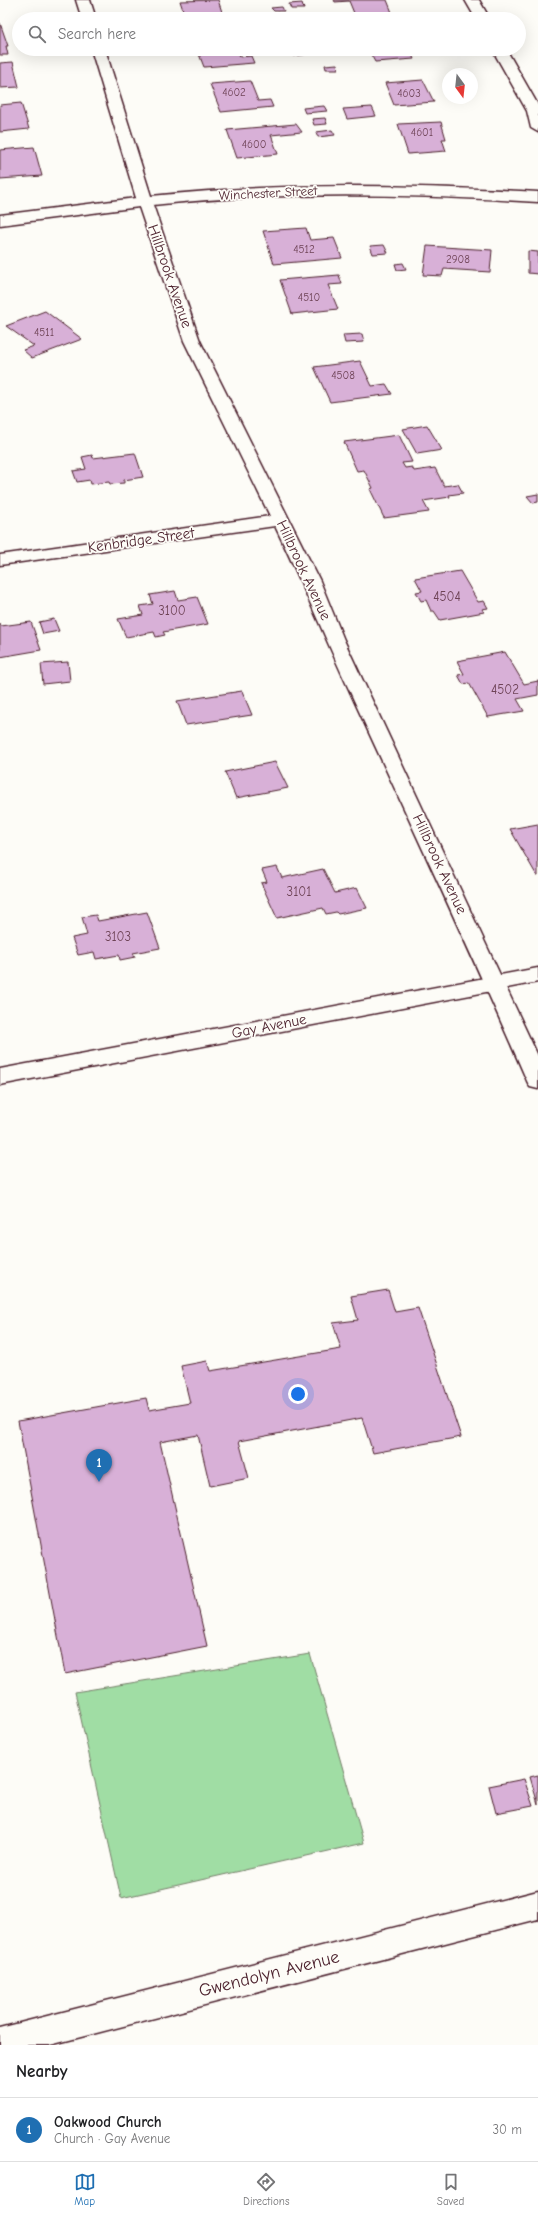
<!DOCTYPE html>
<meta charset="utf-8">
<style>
:root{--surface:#fff;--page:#f2f2f2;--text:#202124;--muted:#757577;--line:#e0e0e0;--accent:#1f6fb2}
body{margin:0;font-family:"Comic Neue",sans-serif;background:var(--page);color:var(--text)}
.compass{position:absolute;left:442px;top:68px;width:36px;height:36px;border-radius:50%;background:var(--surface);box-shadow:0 4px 16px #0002;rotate:165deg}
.you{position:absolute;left:298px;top:1394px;width:14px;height:14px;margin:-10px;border:3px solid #fff;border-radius:50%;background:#1a73e8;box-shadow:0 0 0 6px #1a73e833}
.badge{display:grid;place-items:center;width:26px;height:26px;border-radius:50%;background:var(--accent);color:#fff;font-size:13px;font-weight:700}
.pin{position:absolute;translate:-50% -33px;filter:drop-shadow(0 1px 2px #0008)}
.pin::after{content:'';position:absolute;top:21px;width:14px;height:12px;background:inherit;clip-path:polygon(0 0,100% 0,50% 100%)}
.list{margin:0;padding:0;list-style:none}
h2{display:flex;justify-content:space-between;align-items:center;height:52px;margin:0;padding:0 16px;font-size:17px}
h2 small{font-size:13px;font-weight:400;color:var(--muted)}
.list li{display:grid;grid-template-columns:26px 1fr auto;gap:12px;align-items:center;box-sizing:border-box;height:64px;padding:0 16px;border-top:1px solid var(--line)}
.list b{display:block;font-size:15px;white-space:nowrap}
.list p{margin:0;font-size:13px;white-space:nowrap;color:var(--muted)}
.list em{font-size:13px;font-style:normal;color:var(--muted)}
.icon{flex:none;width:22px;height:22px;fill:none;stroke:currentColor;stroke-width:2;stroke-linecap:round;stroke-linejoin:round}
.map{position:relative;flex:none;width:538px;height:2045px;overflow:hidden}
.search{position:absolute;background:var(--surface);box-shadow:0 4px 16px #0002;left:12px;right:12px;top:12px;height:44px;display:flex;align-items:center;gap:10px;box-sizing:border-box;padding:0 14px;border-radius:22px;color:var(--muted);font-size:15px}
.sheet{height:116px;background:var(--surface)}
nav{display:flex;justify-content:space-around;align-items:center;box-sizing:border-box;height:56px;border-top:1px solid var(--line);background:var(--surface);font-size:11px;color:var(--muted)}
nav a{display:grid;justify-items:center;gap:2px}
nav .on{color:var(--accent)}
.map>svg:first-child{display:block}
</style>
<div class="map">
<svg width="538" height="2045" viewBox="0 0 538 2045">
<rect width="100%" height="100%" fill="#fdfcf7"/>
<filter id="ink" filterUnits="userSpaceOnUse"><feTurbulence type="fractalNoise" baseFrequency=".025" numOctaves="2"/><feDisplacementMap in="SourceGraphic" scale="8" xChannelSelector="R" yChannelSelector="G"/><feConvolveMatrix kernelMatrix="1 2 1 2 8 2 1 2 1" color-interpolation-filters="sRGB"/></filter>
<g filter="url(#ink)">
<path fill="#a0dda4" stroke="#757e68" d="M310,1654L364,1843L121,1898L75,1692Z"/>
<path fill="#d8b0d7" stroke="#4a1f2b" d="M218,0L223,15L236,14L237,19H186L180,1Z
M334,0H387L393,15L356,18L349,1L335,2Z
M302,3L304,9H291L289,4Z
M282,7L284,11H274L271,8Z
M0,23L8,46H6L8,55H0Z
M197,49H237L240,57L251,56L254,63L204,67Z
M305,49L309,54L294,56L290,50Z
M368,49H409L414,59L375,62Z
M13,62L19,87L0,88V63Z
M337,64L338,69H326L325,65Z
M423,80L434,102L394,105L385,83Z
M250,81L258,101L270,100L273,107L221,112L210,84Z
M21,103L29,129L0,132V105Z
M324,106L327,111L305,113L303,108Z
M372,107L376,116L347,119L343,109Z
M325,118L327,124L314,125L312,119Z
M441,122L446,139H442L446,151L408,154L398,124Z
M296,124L302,132L271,135L278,154L237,158L227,130Z
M332,130L335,135L318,137L316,132Z
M34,147L42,176L0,179V150Z
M306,228L310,240L334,238L342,258L274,264L263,231Z
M384,245L388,253L373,254L370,246Z
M427,246L492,250L490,272L444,269L442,276L423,275Z
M528,251L538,252V274L528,273Z
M403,263L406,269L397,270L395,264Z
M339,275L342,284L328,285L338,309L292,314L280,280Z
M45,311L82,339L32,358L23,350L34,346L6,326Z
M362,334L364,342L345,343L343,335Z
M360,361L372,386L386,384L392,394L330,402L314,367Z
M427,425L442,450L417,454L403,429Z
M399,435L412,462L402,463L405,468L412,467L414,471L435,468L444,486L458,484L463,493L449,495L450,497L423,501L429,512L384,518L370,489L373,488L364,470L357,471L344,442Z
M135,453L143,477L124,480V483L110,484L109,482L91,484L90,480L77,482L73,471L86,469L82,457L92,455L93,458Z
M538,494V502L533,503L527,496Z
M460,571L478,602L484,601L488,608L482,609L484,612L440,620L434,611H431L426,600L421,601L416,592L422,591L415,578Z
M175,591L178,600L197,597L208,624L163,632L165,635L156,637L154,632L126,637L118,619L143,615L140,606L153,604L150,595Z
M54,619L59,631L43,634L39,622Z
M31,622L41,650L0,657V623L1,626Z
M505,652L524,684L538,681V695L517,699L524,711L488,717L469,683L463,684L458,675L464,674L457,661Z
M68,662L70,681L43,684L41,664Z
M242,691L252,715L186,725L177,701Z
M275,762L288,788L236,798L225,772Z
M538,824V876H537L510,829Z
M277,867L282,878L323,869L335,893L357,888L367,908L338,914L336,912L326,914L323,908L277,918L261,883L267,882L262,870Z
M147,912L160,948L133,953L135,957L120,960L119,955L96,959L94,952L78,955L72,938L87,935L82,917L96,915L98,921Z
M388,1290L395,1312L418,1308L461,1437L373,1453L362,1418L239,1441L249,1478L210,1486L198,1435L160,1442L207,1646L65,1674L18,1421L146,1398L149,1410L190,1403L181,1366L207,1361L210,1371L341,1349L333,1323L358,1320L351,1296Z
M538,1775V1804L530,1777Z
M524,1779L533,1806L496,1813L489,1786Z"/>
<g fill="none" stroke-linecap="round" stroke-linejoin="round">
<defs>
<path id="minor" d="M76,0H90L96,19H82Z
M465,0H479L490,19H476Z
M91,49H105L151,196C280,182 408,185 538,192V202C409,194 282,191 153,205L200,341L320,581L344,640L538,1056V1089L530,1087L527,1081C471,952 411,824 352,696C326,640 302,582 275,526L0,565V555L270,516L184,341L139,207L0,225V215L136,198Z
M492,49H506L538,105V132L531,128L527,111Z
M538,1891V1919L50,2045H0V2028Z"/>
<path id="tertiary" d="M538,968V982L0,1085V1069Z"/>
</defs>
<use href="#minor" stroke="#4a1f2b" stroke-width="3"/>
<use href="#tertiary" stroke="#4a1f2b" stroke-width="3"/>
<use href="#minor" fill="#fdfcf7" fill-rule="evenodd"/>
<use href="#tertiary" fill="#fdfcf7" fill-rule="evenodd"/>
</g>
</g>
<g text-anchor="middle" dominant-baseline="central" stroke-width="3.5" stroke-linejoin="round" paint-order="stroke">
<g font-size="11" fill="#6e4356">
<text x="234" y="92">4602</text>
<text x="409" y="93">4603</text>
<text x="422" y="132">4601</text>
<text x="254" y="144">4600</text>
<text x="304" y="249">4512</text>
<text x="458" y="259">2908</text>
<text x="309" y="297">4510</text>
<text x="44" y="332">4511</text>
<text x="343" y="375">4508</text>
</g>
<g font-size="13" fill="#4a1f2b" stroke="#fdfcf7">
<text transform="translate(268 193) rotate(-3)">Winchester Street</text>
</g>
<g font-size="13" fill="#6e4356">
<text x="447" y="596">4504</text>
<text x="172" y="610">3100</text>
<text x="505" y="689">4502</text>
<text x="299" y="891">3101</text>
<text x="118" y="936">3103</text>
</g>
<g font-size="15" fill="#4a1f2b" stroke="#fdfcf7">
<text transform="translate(170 276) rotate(71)">Hillbrook Avenue</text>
<text transform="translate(141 540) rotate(-8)">Kenbridge Street</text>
<text transform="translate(304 570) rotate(65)">Hillbrook Avenue</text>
<text transform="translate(440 864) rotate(65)">Hillbrook Avenue</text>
<text transform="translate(269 1026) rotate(-11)">Gay Avenue</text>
</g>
<g font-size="18" fill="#4a1f2b" stroke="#fdfcf7">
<text transform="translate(269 1974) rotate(-14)">Gwendolyn Avenue</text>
</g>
</g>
</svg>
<svg class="compass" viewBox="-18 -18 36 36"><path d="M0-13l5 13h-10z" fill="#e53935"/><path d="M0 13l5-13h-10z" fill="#757577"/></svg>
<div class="you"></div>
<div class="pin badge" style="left:99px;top:1482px">1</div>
<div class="search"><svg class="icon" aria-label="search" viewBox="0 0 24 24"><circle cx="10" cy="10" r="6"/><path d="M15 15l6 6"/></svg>Search here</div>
</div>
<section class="sheet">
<h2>Nearby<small></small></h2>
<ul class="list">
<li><span class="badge">1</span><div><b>Oakwood Church</b><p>Church · Gay Avenue</p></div><em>30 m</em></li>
</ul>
</section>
<nav>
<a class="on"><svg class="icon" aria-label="map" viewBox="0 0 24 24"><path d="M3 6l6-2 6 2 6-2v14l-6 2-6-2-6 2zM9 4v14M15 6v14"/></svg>Map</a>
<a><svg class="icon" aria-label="directions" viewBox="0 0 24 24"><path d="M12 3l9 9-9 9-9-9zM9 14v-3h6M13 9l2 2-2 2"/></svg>Directions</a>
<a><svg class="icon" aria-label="saved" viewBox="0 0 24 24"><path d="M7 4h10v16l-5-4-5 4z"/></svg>Saved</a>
</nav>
